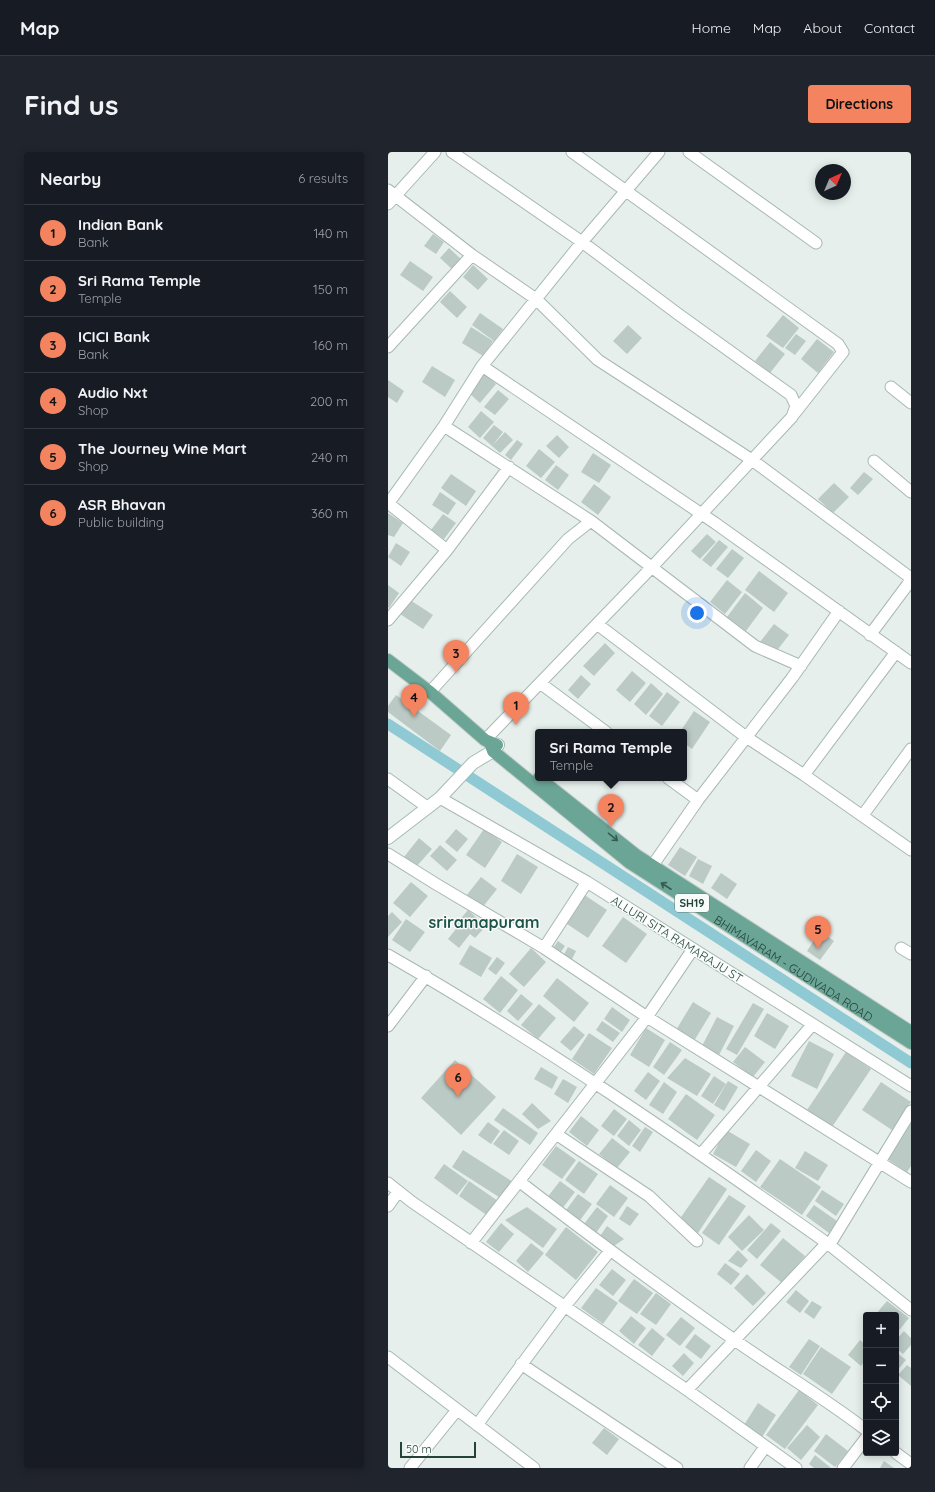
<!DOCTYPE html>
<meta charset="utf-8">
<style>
:root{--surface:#171b24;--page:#20242c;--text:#f1f3f6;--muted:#9ea1a6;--line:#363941;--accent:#f4845f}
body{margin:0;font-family:Quicksand,sans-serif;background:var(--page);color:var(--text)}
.controls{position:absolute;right:12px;bottom:12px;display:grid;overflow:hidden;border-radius:4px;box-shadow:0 2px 10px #0003}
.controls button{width:36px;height:36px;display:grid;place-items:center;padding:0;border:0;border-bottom:1px solid var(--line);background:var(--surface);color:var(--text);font:20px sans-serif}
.compass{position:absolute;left:427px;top:12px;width:36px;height:36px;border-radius:50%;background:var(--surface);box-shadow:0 2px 10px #0003;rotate:44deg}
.scale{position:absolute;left:12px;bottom:10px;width:76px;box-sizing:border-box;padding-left:4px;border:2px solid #24423a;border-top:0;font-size:11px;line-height:14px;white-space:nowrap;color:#24423a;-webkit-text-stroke:3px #f7fbf9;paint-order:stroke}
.you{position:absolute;left:309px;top:461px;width:14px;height:14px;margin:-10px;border:3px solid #fff;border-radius:50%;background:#1a73e8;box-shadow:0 0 0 6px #1a73e833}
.badge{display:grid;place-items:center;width:26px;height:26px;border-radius:50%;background:var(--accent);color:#111;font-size:13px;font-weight:700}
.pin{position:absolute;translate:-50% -33px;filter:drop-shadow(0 1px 2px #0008)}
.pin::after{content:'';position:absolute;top:21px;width:14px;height:12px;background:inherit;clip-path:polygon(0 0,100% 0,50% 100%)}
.popup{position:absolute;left:147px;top:577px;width:152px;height:52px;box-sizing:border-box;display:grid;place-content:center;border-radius:4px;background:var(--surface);filter:drop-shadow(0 1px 3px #0005);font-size:13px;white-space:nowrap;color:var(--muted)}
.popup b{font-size:15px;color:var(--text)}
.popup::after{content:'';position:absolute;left:50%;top:100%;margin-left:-8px;border:8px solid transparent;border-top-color:var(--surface)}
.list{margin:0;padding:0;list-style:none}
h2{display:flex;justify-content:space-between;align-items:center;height:52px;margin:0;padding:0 16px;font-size:17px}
h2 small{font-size:13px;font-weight:400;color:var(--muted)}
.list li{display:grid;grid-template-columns:26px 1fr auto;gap:12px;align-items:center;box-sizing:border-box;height:56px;padding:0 16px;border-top:1px solid var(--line)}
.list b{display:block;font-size:15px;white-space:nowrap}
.list p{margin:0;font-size:13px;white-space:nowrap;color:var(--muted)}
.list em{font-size:13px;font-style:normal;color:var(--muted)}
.icon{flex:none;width:22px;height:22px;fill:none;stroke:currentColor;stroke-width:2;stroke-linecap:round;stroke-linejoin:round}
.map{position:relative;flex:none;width:523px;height:1316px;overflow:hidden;border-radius:4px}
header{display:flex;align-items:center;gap:24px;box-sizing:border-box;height:56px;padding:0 20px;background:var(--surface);border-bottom:1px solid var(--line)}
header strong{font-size:19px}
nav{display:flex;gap:22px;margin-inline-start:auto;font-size:14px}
.intro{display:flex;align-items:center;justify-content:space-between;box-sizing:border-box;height:96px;padding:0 24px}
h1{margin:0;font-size:28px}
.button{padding:10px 18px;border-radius:4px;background:var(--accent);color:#111;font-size:14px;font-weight:700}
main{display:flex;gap:24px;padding:0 24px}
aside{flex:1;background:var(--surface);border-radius:4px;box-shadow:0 2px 10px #0003}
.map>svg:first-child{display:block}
</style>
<header>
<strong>Map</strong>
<nav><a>Home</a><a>Map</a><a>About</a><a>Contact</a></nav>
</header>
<div class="intro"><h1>Find us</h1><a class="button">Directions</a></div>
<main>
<aside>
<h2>Nearby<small>6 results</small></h2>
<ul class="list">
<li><span class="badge">1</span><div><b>Indian Bank</b><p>Bank</p></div><em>140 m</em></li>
<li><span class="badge">2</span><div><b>Sri Rama Temple</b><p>Temple</p></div><em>150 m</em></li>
<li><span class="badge">3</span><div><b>ICICI Bank</b><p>Bank</p></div><em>160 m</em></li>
<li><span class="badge">4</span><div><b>Audio Nxt</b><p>Shop</p></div><em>200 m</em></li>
<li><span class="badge">5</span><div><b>The Journey Wine Mart</b><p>Shop</p></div><em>240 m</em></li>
<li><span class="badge">6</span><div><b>ASR Bhavan</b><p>Public building</p></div><em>360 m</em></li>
</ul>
</aside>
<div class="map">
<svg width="523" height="1316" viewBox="0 0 523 1316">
<rect width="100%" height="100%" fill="#e6efeb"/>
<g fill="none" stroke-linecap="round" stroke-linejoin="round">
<path stroke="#8ec9d4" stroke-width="11" d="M0,572L523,911"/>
</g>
<path fill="#bbcac4" d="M45,82L56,90L48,102L36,94Z
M61,96L74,108L65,118L52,106Z
M22,109L45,125L35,139L12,123Z
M85,113L100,127L90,138L75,125Z
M62,139L79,155L69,166L52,150Z
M92,161L115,177L106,189L84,173Z
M395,163L411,176L395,196L378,184Z
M240,173L254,186L239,202L225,189Z
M83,175L105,189L95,204L74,191Z
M408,182L418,189L407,203L397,196Z
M429,187L446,200L430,221L413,207Z
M382,190L397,202L382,221L367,209Z
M44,214L67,228L57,245L34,230Z
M97,222L108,232L92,251L81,241Z
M0,228L16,239L9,251L0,245Z
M110,238L121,247L107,263L96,255Z
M93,259L106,270L92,286L80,275Z
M106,273L115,280L104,294L117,280L125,288L112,301L95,286Z
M169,283L181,295L171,306L158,294Z
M129,288L135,292L123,308L117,303Z
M151,297L167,310L153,326L138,314Z
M205,301L223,313L211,331L193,320Z
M168,313L181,323L170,338L157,328Z
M476,320L485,327L470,343L462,336Z
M63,322L88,339L78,354L53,336Z
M446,331L461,345L445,361L430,347Z
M206,332L223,345L210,363L193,350Z
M52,340L68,351L60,363L44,353Z
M0,361L15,371L6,385L0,383Z
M55,362L68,371L56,387L43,378Z
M319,382L328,390L312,407L303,399Z
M331,388L340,395L323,415L314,408Z
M8,391L22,400L13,414L0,405Z
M344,397L356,406L340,426L328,417Z
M371,419L400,441L386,460L357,438Z
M339,428L354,440L337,462L322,450Z
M0,433L11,441L1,456L0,455Z
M357,441L375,456L358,479L339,465Z
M19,446L45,463L35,477L9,460Z
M386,472L401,483L387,501L372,490Z
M217,491L227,501L206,524L195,514Z
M244,519L258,531L242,550L228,538Z
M193,523L203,532L190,547L180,538Z
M263,531L275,542L258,563L246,552Z
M279,540L292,550L274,574L261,564Z
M8,543L63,583L52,599L0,560V554Z
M306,559L322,570L304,597L296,591V580H292Z
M68,677L80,687L69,700L57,690Z
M96,677L114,690L97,716L78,703Z
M31,686L44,697L28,715L16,705Z
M52,693L69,708L59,719L42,704Z
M292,695L309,705L297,724L280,713Z
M129,702L150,715L133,742L113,729Z
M310,707L324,714L315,732L301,724Z
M333,721L349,732L339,747L323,736Z
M93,725L109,737L94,756L78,744Z
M23,730L40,744L22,765L5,751Z
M195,742L219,758L200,786L176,770Z
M80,758L98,774L87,786L82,782L71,796L60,787L71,773L69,771Z
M4,760L14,770L0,785V764Z
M235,765L259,782L238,811L214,794Z
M18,767L37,780L22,800L4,788Z
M432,779L446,789L432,808L419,799Z
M170,789L177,794L172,801L165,796Z
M82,793L104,806L93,825L71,812Z
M180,795L188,799L183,809L175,804Z
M143,796L158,810L136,835L121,822Z
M109,805L117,811L108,823L100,817Z
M113,824L130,838L112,861L95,847Z
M169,826L201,851L186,870L155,844Z
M133,842L145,852L130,869L119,859Z
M305,850L323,861L306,889L288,878Z
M365,851L376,857L349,903L338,897Z
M151,852L168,866L150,887L133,873Z
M224,855L242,868L234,880L216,867Z
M379,861L401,874L387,897L366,884Z
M329,865L346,874L331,903L314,894Z
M214,869L232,881L225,890L208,878Z
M186,874L197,883L183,899L172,890Z
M258,876L277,888L261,915L242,903Z
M201,881L224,896L206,922L184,907Z
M421,889L446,902L429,937L403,924Z
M282,890L294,898L276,923L265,915Z
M357,895L377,910L365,925L345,910Z
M458,900L483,917L444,975L419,958Z
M297,906L323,922L309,944L279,926Z
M67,908L108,945L73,983L33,946Z
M153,915L170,925L164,937L146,927Z
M260,920L272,929L258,948L246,939Z
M326,924L338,932L325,952L313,944Z
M175,927L189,935L180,951L166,942Z
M340,929L350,935L336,959L326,953Z
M276,930L289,940L275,962L261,953Z
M493,930L523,950L504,978L474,958Z
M298,942L327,963L309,988L280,967Z
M144,951L163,969L150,977L134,962Z
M115,956L150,981L142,993L106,968Z
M226,957L239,967L226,984L213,974Z
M193,964L211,978L199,994L181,980Z
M241,968L253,978L241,994L229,984Z
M523,969V1014L519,1020L498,1006Z
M100,970L112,979L103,992L90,983Z
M257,975L265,980L252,1000L244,994Z
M116,978L131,989L121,1003L105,992Z
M338,978L362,992L348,1015L325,1002Z
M224,986L242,1000L229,1016L211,1002Z
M168,994L188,1008L174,1027L154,1013Z
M75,998L125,1030L114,1047L64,1015Z
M368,998L383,1009L368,1030L353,1019Z
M417,999L440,1013L430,1029L407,1016Z
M392,1007L433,1035L414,1063L372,1035Z
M191,1009L210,1022L196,1042L177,1028Z
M56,1012L80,1029L69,1043L46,1026Z
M321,1025L339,1037L310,1081L291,1068Z
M81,1029L110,1049L100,1064L71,1044Z
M172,1029L187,1040L173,1058L158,1047Z
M222,1033L240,1046L226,1065L208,1052Z
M434,1038L456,1052L448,1064L427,1049Z
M190,1042L204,1052L190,1071L176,1061Z
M341,1043L358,1054L331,1093L314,1081Z
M426,1053L449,1069L441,1081L418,1064Z
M239,1054L251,1062L242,1074L231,1067Z
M139,1055L169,1077L155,1096L117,1068Z
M209,1055L220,1064L208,1081L196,1072Z
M361,1063L376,1078L354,1099L340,1085Z
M113,1071L126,1082L111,1100L98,1090Z
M383,1071L393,1079L369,1107L359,1098Z
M219,1074L236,1087L223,1096L210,1087Z
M178,1075L210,1100L188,1128L157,1103Z
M395,1086L417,1104L394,1131L372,1113Z
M143,1091L156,1101L140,1120L128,1109Z
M350,1098L360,1108L353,1116L340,1109Z
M337,1111L352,1122L343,1133L329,1122Z
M224,1117L238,1128L225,1144L211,1133Z
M359,1122L378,1141L365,1154L346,1136Z
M246,1127L265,1141L249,1162L230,1149Z
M208,1136L230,1151L215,1172L193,1156Z
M408,1138L421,1149L412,1161L398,1150Z
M268,1141L283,1152L268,1173L252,1162Z
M424,1149L434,1155L426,1167L416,1160Z
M499,1149L521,1166L508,1182V1163H487Z
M243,1164L258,1176L246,1192L231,1179Z
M293,1165L307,1176L292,1194L278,1183Z
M264,1176L277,1187L264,1204L250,1193Z
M516,1179L523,1186V1193L515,1202L508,1196V1188Z
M307,1182L323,1194L313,1207L297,1195Z
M421,1187L432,1194L413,1223L401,1215Z
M472,1188L478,1193V1207L473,1214L460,1203Z
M433,1195L463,1215L444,1242L415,1222Z
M508,1200L518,1208L508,1220Z
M296,1201L306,1211L295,1224L284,1214Z
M519,1213L523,1216V1234L510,1223Z
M411,1238L430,1253L397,1297L378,1283Z
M370,1251L388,1263L374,1285L356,1273Z
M419,1273L432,1285L413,1308L399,1296Z
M216,1276L231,1287L219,1303L204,1291Z
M438,1282L460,1299L447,1315L426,1299Z
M427,1303L443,1316H426L421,1312Z
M496,1309L506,1316H492Z"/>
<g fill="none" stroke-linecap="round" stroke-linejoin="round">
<defs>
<path id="street" d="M64,0L194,90L290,162L403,243L408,254L404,265L264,415L97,588
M184,0L450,192L455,200L406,262
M301,0L428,91
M0,38L84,103L148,147L210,208L364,308L523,426
M0,52L47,0
M0,195L84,103
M94,214L327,371L523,511
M503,235L523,251
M486,309L523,340
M0,351L59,398
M0,352L56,274L94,214L194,90L271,0
M203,369L367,494L413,514
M0,468L59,398L121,315
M209,472L358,585L416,623L523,698
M482,483L523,428
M152,531L218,580
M42,540L180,387L203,369L56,274
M416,623L508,500
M280,626L310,648
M0,627L39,655
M52,646L199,730L523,934
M475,663L523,597
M0,702L48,732L156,796L259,865L523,1030
M260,720L310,648L404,526L451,459
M156,796L199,730
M513,796L523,802
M0,803C152,890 296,990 439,1091L299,1238
M0,874L38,824
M168,982L261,1044L309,1089
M313,1002L424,873
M132,1030C202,1084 273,1136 345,1187C389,1218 435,1245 478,1278
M0,1031L24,1050L299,1238L408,1316
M0,1054L10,1040
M83,1091L259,865L305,797
M439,1091L523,1158
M442,1092L523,959
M0,1205L146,1316
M133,1212L289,1316
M89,1273L177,1154L222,1099
M508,1301L523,1312
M22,1316L69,1258
M362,1316L377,1295
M455,1316L478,1286"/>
<path id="secondary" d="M0,686L52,646L85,611L105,599L110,593"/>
<g id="primary">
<path d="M0,508L42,540L97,588L109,593"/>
<path id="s1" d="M102,591L105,599L242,711L523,891"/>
<path d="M151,626L248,703L523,880"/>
</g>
</defs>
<use href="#street" stroke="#a8b8b2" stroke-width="13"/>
<use href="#secondary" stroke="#a4bbb3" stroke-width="14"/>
<use href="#primary" stroke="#c2cac8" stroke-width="14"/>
<use href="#street" stroke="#fff" stroke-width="11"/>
<use href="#secondary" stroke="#fff" stroke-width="12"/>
<use href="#primary" stroke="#6aa596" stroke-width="12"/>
</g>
<defs><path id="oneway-shaft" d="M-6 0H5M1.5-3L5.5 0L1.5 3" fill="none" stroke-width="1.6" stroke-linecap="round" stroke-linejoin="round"/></defs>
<g stroke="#365b51">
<use href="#oneway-shaft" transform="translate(225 685) rotate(39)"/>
<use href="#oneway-shaft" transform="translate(278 734) rotate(-147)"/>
</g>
<g text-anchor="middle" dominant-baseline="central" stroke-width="3" stroke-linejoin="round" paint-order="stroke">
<rect fill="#f7fbf9" stroke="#637a73" stroke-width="1" x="287" y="742" width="34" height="18" rx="3"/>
<g font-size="11" font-weight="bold" fill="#24423a">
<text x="304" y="751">SH19</text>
</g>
<g font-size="12" fill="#24423a" stroke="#f7fbf9">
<text transform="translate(289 787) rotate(32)">ALLURI SITA RAMARAJU ST</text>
<text stroke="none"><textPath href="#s1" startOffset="380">BHIMAVARAM - GUDIVADA ROAD</textPath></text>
</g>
<g font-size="16" font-weight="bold" fill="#1f5548" stroke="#f7fbf9">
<text x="96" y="770">sriramapuram</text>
</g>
</g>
</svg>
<div class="controls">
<button>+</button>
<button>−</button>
<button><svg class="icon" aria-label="locate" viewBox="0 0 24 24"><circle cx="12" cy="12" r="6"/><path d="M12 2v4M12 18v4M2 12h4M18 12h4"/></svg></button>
<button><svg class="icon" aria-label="layers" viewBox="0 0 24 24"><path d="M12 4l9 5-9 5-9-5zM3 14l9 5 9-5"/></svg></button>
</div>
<svg class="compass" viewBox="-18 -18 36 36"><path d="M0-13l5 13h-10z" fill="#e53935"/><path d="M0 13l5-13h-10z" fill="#9ea1a6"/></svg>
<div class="scale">50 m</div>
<div class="you"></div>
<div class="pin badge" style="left:128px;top:573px">1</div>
<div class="pin badge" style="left:223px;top:675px">2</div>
<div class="popup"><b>Sri Rama Temple</b>Temple</div>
<div class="pin badge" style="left:68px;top:521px">3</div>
<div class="pin badge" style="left:26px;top:565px">4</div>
<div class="pin badge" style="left:430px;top:797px">5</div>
<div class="pin badge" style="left:70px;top:945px">6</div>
</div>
</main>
